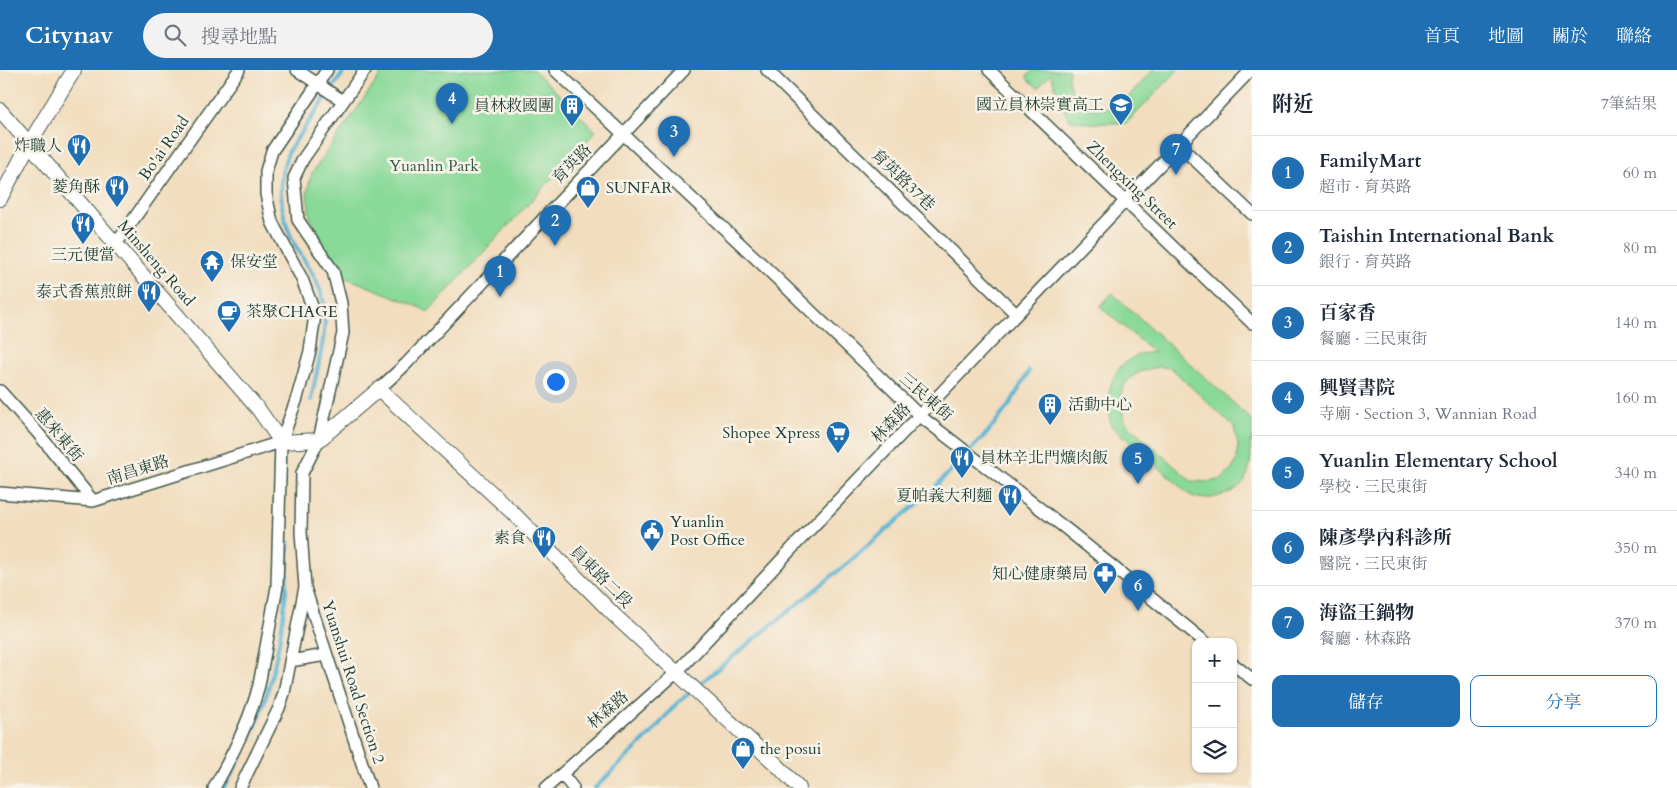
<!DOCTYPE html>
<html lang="zh-TW">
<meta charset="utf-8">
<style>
:root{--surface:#fff;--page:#f2f2f3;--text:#1f2937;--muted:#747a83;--line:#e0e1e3;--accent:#1f6fb2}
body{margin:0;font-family:Cardo,"Noto Serif TC",serif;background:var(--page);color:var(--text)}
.controls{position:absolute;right:15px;bottom:15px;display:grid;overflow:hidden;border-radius:10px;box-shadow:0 1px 4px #0004}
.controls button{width:45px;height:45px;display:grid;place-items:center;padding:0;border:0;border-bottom:1px solid var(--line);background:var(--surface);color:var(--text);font:25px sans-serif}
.you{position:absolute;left:555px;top:311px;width:18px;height:18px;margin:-12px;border:4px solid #fff;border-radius:50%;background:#1a73e8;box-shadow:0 0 0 8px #1a73e833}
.badge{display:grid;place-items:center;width:32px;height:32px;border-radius:50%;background:var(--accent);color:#fff;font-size:16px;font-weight:700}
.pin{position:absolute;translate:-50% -41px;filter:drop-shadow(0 1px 2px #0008)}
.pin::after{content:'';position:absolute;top:26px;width:18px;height:15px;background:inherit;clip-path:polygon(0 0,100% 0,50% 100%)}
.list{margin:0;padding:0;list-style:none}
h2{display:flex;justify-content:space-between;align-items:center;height:65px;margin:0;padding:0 20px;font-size:21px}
h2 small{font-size:16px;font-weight:400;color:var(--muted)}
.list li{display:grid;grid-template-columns:32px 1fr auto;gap:15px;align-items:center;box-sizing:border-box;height:75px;padding:0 20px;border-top:1px solid var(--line)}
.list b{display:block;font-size:19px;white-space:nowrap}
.list p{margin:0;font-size:16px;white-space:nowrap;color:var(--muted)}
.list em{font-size:16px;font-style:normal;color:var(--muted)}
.actions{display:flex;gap:10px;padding:15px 20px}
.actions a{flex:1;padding:11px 0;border:1px solid var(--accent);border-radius:10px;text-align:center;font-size:18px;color:var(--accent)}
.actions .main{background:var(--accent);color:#fff}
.icon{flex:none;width:28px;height:28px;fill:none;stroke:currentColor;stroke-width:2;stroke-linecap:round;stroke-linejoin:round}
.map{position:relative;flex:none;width:1252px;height:718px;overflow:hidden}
header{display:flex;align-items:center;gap:30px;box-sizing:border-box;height:70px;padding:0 25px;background:var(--accent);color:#fff}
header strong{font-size:24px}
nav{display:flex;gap:28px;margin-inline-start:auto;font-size:18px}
.search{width:350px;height:45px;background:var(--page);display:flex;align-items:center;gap:12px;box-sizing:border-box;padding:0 18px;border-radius:28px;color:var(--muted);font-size:19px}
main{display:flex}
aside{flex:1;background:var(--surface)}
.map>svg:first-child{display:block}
</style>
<header>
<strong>Citynav</strong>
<div class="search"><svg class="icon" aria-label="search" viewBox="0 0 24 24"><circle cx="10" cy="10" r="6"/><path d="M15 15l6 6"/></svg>搜尋地點</div>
<nav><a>首頁</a><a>地圖</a><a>關於</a><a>聯絡</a></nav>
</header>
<main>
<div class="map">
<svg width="1252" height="718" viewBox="0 0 1252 718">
<rect width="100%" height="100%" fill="#f7f3e8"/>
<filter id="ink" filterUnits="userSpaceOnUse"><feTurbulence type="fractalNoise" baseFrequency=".02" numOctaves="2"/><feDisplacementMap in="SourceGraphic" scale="10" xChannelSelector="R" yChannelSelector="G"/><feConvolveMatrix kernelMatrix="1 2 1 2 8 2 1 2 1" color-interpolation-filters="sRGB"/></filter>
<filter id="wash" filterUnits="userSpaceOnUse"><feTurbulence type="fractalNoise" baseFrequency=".0096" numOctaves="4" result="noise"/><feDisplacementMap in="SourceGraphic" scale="20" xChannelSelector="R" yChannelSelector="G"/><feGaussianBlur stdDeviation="1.12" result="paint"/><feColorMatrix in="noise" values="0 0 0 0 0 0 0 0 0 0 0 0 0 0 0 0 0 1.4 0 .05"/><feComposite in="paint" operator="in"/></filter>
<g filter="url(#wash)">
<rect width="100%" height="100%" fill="#f2ddbe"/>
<path fill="#89d999" stroke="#548b66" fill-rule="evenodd" d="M384,0H534L596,61L428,242L415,235L344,207L342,202L316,162L310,147L307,126L309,113L312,103Z
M1033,0H1069C1066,11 1073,23 1077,33L1090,39L1118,38L1153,0H1178L1127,53H1090L1070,50L1061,35L1051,4L1038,18L1026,7Z
M1112,223L1252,350V372L1250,371C1252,387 1251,409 1236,419C1224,426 1205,432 1192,426C1185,423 1178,414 1172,409C1151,391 1131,373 1111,356C1105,328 1108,297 1138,285C1143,283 1149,283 1154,282L1100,237ZM1158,297L1171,298L1234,357L1238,375L1237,390L1232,399L1222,409L1209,412L1191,411L1127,354C1112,322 1124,303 1158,297Z"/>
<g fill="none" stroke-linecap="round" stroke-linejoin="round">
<path stroke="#54b3d3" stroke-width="4" d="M311,330C316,302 330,256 323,229C318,208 305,193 295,175C279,144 276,112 289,80L345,0
M697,616L849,492L929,423L988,362L1010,334L1029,301
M224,718C235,697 248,675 257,653C278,596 288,532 288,472
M595,718L651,664L676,634L692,621"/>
</g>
</g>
<g filter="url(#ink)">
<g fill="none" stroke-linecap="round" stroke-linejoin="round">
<defs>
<path id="minor" d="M297,0L343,31
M555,0L765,197L920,346L1069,461L1205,572
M767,0L1016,244
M989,0L1252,253
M1179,75L1252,144
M116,174L239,0
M379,319L406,294L684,0
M0,321L37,362L93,431
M0,423L93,431L281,372
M305,518L370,718
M290,591L326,585
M1233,594L1252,609
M562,704L573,718
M214,718C232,686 250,651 259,615L277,517L281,372L297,328L310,281L315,244L302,209L272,152L266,124V101L272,81L327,0
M240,718L279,638L284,623L305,517L301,462L302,403L319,370L343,263L341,233L333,201L298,150L294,108L303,89L365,0
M546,718L677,602L797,473L1251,0"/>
<path id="tertiary" d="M0,40L259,340L281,372L319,370L379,319L511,441L615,546L778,696L799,718
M0,129L29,74L74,0"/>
</defs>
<use href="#minor" stroke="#3f5549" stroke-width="14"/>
<use href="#tertiary" stroke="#3f5549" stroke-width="16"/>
<use href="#minor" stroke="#fff" stroke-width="11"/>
<use href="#tertiary" stroke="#fff" stroke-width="14"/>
</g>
</g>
<defs>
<symbol id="school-pin" viewBox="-11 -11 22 30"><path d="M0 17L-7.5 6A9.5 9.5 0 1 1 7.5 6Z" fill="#1f6fb2" stroke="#f7f3e8"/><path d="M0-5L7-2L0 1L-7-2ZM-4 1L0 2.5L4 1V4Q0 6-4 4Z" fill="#fff"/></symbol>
<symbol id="building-pin" viewBox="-11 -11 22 30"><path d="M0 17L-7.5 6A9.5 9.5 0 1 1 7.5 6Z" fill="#1f6fb2" stroke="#f7f3e8"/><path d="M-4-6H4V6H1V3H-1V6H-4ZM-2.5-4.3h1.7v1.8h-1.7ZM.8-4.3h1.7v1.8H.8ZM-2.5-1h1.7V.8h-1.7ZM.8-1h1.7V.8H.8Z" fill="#fff"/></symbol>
<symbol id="restaurant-pin" viewBox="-11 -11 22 30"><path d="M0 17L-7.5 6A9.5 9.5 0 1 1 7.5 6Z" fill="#1f6fb2" stroke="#f7f3e8"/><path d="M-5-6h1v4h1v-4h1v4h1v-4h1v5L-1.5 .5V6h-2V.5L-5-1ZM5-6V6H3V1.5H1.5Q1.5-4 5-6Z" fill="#fff"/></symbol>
<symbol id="shop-pin" viewBox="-11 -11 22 30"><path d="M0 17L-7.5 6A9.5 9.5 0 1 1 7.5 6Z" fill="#1f6fb2" stroke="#f7f3e8"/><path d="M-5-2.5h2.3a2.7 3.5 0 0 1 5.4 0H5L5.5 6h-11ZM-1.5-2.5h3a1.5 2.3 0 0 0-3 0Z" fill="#fff"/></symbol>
<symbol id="temple-pin" viewBox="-11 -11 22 30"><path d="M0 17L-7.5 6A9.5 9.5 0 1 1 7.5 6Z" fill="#1f6fb2" stroke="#f7f3e8"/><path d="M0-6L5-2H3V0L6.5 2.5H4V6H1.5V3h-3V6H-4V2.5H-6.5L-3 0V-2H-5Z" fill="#fff"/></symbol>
<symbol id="cafe-pin" viewBox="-11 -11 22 30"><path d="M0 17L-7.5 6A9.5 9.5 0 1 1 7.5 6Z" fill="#1f6fb2" stroke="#f7f3e8"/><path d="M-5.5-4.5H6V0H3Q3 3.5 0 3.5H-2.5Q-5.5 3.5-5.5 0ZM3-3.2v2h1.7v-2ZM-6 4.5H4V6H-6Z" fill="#fff"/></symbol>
<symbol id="supermarket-pin" viewBox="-11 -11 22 30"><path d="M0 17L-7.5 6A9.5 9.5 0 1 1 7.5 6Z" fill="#1f6fb2" stroke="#f7f3e8"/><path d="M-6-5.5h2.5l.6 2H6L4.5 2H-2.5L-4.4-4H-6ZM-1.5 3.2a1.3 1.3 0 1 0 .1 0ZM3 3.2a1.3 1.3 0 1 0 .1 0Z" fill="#fff"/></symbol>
<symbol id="civic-pin" viewBox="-11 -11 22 30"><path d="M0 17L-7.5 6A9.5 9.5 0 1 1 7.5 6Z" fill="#1f6fb2" stroke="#f7f3e8"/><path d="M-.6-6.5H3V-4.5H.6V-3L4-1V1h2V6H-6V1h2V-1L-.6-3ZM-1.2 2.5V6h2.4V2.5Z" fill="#fff"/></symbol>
<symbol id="pharmacy-pin" viewBox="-11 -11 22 30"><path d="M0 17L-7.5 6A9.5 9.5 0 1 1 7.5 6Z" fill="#1f6fb2" stroke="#f7f3e8"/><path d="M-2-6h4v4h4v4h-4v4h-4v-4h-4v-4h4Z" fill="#fff"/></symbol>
</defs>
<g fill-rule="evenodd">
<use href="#school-pin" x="1107" y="21" width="28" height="38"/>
<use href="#building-pin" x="558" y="22" width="28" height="38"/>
<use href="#restaurant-pin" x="65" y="62" width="28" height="38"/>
<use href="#restaurant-pin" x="103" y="103" width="28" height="38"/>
<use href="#shop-pin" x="574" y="104" width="28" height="38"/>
<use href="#restaurant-pin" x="69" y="140" width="28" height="38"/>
<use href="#temple-pin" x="198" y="178" width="28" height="38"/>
<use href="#restaurant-pin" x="135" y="208" width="28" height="38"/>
<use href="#cafe-pin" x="215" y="228" width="28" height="38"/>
<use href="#building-pin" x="1036" y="321" width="28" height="38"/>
<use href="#supermarket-pin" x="824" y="349" width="28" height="38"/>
<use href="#restaurant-pin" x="948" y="374" width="28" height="38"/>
<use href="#restaurant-pin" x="996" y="412" width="28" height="38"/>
<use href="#civic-pin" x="638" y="447" width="28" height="38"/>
<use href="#restaurant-pin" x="530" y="454" width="28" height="38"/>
<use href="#pharmacy-pin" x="1091" y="490" width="28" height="38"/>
<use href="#shop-pin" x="729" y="665" width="28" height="38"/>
</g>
<g text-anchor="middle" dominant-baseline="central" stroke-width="5" stroke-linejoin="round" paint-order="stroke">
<g font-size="16" fill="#1f3d34" stroke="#f7f3e8" text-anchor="end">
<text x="1104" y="35">國立員林崇實高工</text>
<text x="554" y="36">員林救國團</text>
<text x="62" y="76">炸職人</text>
<text x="100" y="117">菱角酥</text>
<text x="606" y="118" text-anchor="start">SUNFAR</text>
<text x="83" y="185" text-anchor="middle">三元便當</text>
<text x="230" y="192" text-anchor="start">保安堂</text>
<text x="132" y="222">泰式香蕉煎餅</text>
<text x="246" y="242" text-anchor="start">茶聚CHAGE</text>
<text x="1068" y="335" text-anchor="start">活動中心</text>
<text x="820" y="363">Shopee Xpress</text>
<text x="980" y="388" text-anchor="start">員林辛北門爌肉飯</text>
<text x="992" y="426">夏帕義大利麵</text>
<text x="670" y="452" text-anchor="start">Yuanlin<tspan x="670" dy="18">Post Office</tspan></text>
<text x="526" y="468">素食</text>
<text x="1088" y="504">知心健康藥局</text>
<text x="760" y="679" text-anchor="start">the posui</text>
</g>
<g font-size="16" fill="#1f3d34" stroke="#f7f3e8">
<text transform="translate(164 78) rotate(-55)">Bo'ai Road</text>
<text transform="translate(572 94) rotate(-46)">育英路</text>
<text transform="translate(903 110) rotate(44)">育英路37巷</text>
<text transform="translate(1132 115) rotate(44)">Zhengxing Street</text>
<text transform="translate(156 193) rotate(49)">Minsheng Road</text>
<text transform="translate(926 327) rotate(41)">三民東街</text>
<text transform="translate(891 353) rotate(-46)">林森路</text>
<text transform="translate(59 365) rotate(50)">惠來東街</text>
<text transform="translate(138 400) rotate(-17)">南昌東路</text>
<text transform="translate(601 507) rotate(45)">員東路二段</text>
<text transform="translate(353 612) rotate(72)">Yuanshui Road Section 2</text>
<text transform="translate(608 640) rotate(-41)">林森路</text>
</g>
<g font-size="16" fill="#345c48" stroke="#f7f3e8">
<text x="434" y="96">Yuanlin Park</text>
</g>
</g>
</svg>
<div class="controls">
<button>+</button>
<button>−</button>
<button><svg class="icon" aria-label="layers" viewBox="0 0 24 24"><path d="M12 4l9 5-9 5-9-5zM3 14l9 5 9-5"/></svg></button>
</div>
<div class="you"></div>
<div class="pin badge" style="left:500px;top:227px">1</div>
<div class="pin badge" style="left:555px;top:176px">2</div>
<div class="pin badge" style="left:674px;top:87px">3</div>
<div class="pin badge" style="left:452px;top:54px">4</div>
<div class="pin badge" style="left:1138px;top:414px">5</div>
<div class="pin badge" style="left:1138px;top:541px">6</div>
<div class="pin badge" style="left:1176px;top:105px">7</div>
</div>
<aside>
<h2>附近<small>7筆結果</small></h2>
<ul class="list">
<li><span class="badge">1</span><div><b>FamilyMart</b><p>超市 · 育英路</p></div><em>60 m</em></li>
<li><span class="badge">2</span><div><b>Taishin International Bank</b><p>銀行 · 育英路</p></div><em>80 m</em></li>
<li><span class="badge">3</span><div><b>百家香</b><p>餐廳 · 三民東街</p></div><em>140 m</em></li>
<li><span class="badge">4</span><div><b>興賢書院</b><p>寺廟 · Section 3, Wannian Road</p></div><em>160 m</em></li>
<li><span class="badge">5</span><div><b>Yuanlin Elementary School</b><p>學校 · 三民東街</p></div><em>340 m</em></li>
<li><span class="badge">6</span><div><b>陳彥學內科診所</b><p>醫院 · 三民東街</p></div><em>350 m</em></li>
<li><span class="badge">7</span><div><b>海盜王鍋物</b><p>餐廳 · 林森路</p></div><em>370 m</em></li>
</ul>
<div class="actions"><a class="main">儲存</a><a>分享</a></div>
</aside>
</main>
